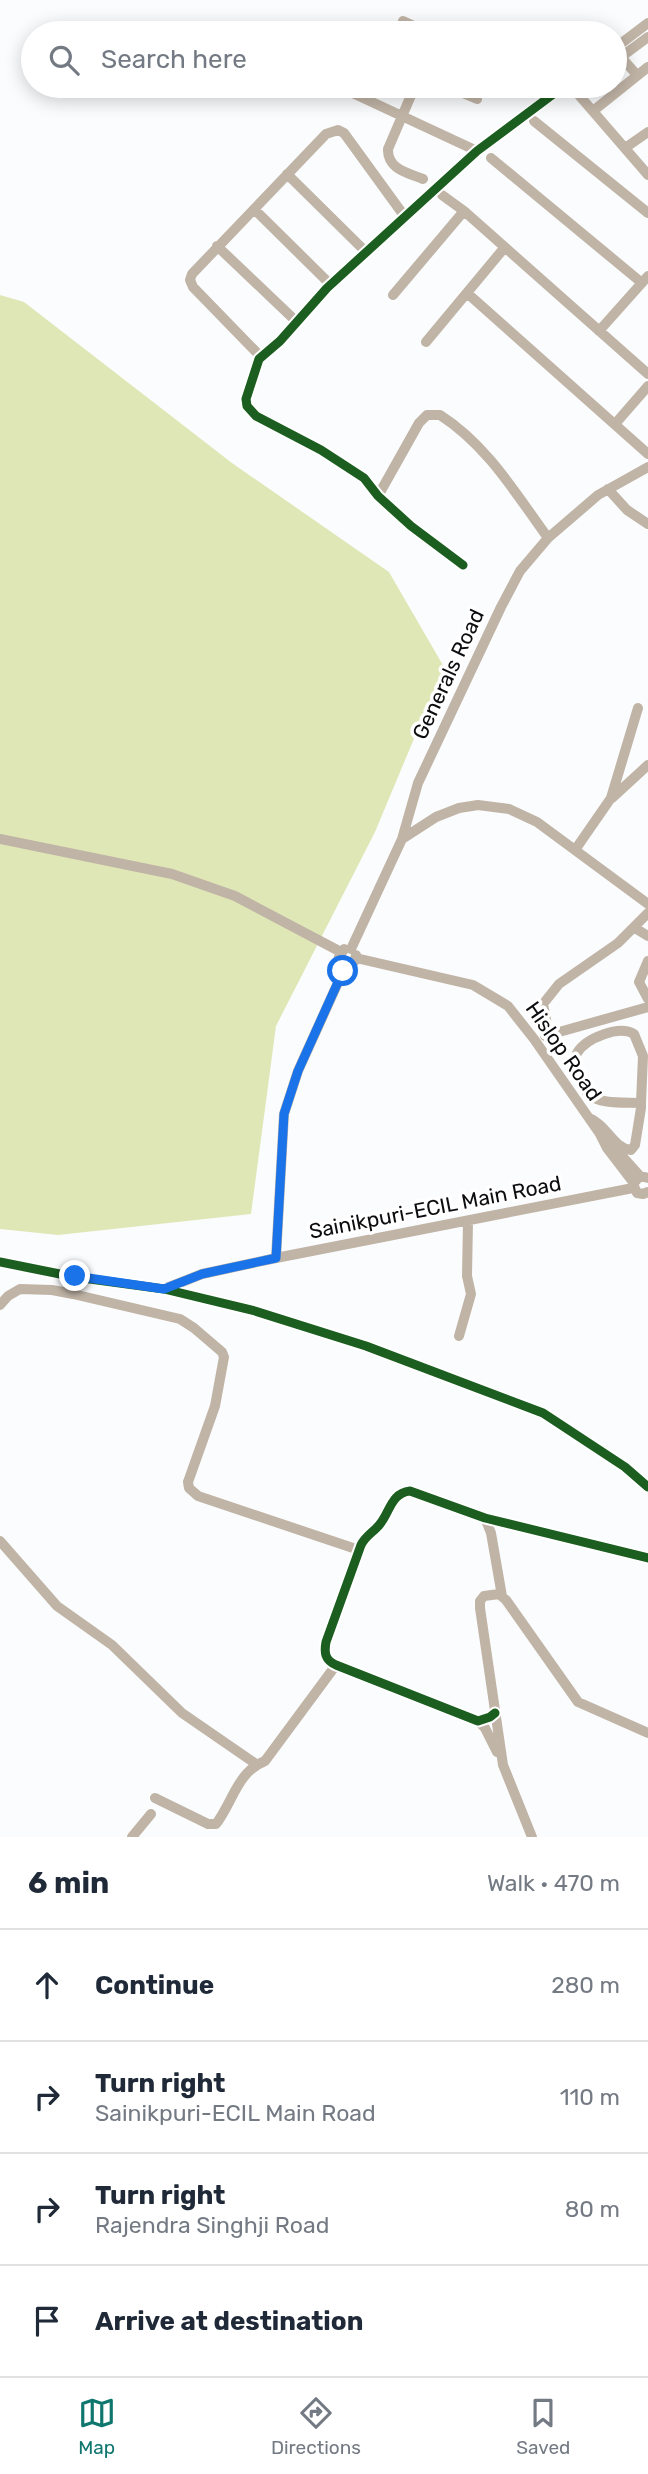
<!DOCTYPE html>
<meta charset="utf-8">
<style>
:root{--surface:#fff;--page:#f6f6f7;--text:#1f2937;--muted:#747a83;--line:#e0e1e3;--accent:#0f766e}
body{margin:0;font-family:Rubik,sans-serif;background:var(--page);color:var(--text)}
.stop{position:absolute;width:21px;height:21px;margin:-16px;border:5px solid #1a73e8;border-radius:50%;background:#fff}
.stop.end{background:#1a73e8;border-color:#fff;box-shadow:0 2px 7px #0008}
.list{margin:0;padding:0;list-style:none}
h2{display:flex;justify-content:space-between;align-items:center;height:91px;margin:0;padding:0 28px;font-size:30px}
h2 small{font-size:23px;font-weight:400;color:var(--muted)}
.list li{display:grid;grid-template-columns:46px 1fr auto;gap:21px;align-items:center;box-sizing:border-box;height:112px;padding:0 28px;border-top:2px solid var(--line)}
.list b{display:block;font-size:26px;white-space:nowrap}
.list p{margin:0;font-size:23px;white-space:nowrap;color:var(--muted)}
.list em{font-size:23px;font-style:normal;color:var(--muted)}
.icon{flex:none;width:38px;height:38px;fill:none;stroke:currentColor;stroke-width:2;stroke-linecap:round;stroke-linejoin:round}
.map{position:relative;flex:none;width:648px;height:1837px;overflow:hidden}
.search{position:absolute;background:var(--surface);box-shadow:0 4px 18px #0003;left:21px;right:21px;top:21px;height:77px;display:flex;align-items:center;gap:18px;box-sizing:border-box;padding:0 24px;border-radius:38px;color:var(--muted);font-size:26px}
.sheet{height:539px;background:var(--surface)}
nav{display:flex;justify-content:space-around;align-items:center;box-sizing:border-box;height:98px;border-top:2px solid var(--line);background:var(--surface);font-size:19px;color:var(--muted)}
nav a{display:grid;justify-items:center;gap:4px}
nav .on{color:var(--accent)}
.map>svg:first-child{display:block}
</style>
<div class="map">
<svg width="648" height="1837" viewBox="0 0 648 1837">
<rect width="100%" height="100%" fill="#fbfcfe"/>
<path fill="#e0e7b7" d="M0,295L24,302L232,463L389,572L444,667L375,832L276,1026L251,1214L58,1235L0,1229Z"/>
<g fill="none" stroke-linecap="round" stroke-linejoin="round">
<path stroke="#c0b4a6" stroke-width="10" d="M403,21L429,33
M615,48L648,23
M637,75L621,57L648,37
M415,86L388,149C387,169 408,173 423,179
M446,86L477,99
M581,86L576,89L578,94L648,175
M344,89L477,151
M593,111L648,67
M534,121L648,213
M625,148L648,132
M491,158L642,283
M287,174L366,252
M442,195L464,211L648,374
M254,209L331,285
M217,246L297,322
M467,293L648,454
M393,295L464,211
M599,331L648,276
M426,342L505,247
M261,357L193,287L190,280L192,274L326,134L338,130L344,133L405,217
M615,424L648,386
M608,489L627,510L648,524
M378,496L419,423L427,415H440C487,445 516,494 548,538
M463,565L411,526L378,496L364,478L321,450L256,416L247,406L246,399L259,359L280,341L327,288L477,151L564,86
M612,798L648,765
M0,839L172,874L235,896L341,952
M402,839L436,817L459,808L478,805L509,809L537,822L648,904
M575,850L611,798L638,708
M635,928L648,936
M344,949L339,957L346,965
M351,949L402,839L418,783L501,607L520,571L548,538L598,495L648,467
M356,958L473,985L508,1006L534,1039L600,1134L607,1148L633,1182
M648,961L639,982L648,999
M549,1035L543,1004L559,984L618,943L648,913
M545,1036L648,1007
M589,1118C607,1125 613,1148 631,1150L635,1145L641,1108V1103L643,1056L634,1034C619,1025 586,1038 577,1053C573,1060 576,1068 579,1074C581,1080 583,1090 588,1094C600,1105 626,1102 641,1103
M613,1146L640,1176
M648,1178L640,1176L633,1184L637,1193L643,1194L648,1192
M276,1258L284,1114L298,1071L346,965L354,962L356,955
M0,1262L75,1277L164,1289L255,1311L366,1346L543,1413L625,1467L648,1487
M164,1289L202,1274L276,1258L633,1188
M0,1305L8,1296L20,1289L52,1290L73,1294L180,1319L194,1328L222,1352L224,1357L215,1406L188,1482L189,1488L198,1496L359,1550
M459,1336L471,1294L467,1276L468,1221
M485,1518L491,1533L502,1596
M0,1541L57,1606L112,1645L182,1713L256,1764
M495,1713L490,1717L478,1721L336,1665C325,1660 324,1653 326,1642L361,1545C366,1535 374,1532 380,1524C390,1512 391,1493 410,1491L485,1518L648,1558
M478,1721L485,1728L497,1752
M155,1798L208,1824H216C233,1802 237,1772 265,1761L336,1665
M132,1837L151,1814
M532,1837L503,1765L480,1608V1601L484,1596L499,1594L506,1600L578,1702L648,1733"/>
<defs>
<path id="cycleway" d="M463,565L411,526L378,496L364,478L321,450L256,416L247,406L246,399L259,359L280,341L327,288L477,151L564,86
M0,1262L75,1277L164,1289L255,1311L366,1346L543,1413L625,1467L648,1487
M495,1713L490,1717L478,1721L336,1665C325,1660 324,1653 326,1642L361,1545C366,1535 374,1532 380,1524C390,1512 391,1493 410,1491L485,1518L648,1558"/>
</defs>
<use href="#cycleway" stroke="#fff" stroke-width="13"/>
<use href="#cycleway" stroke="#1b5e20" stroke-width="9"/>
</g>
<g fill="none" stroke-linecap="round" stroke-linejoin="round">
<path stroke="#1a73e8" stroke-width="9" d="M75,1276L164,1289L202,1274L276,1258L284,1114L298,1071L343,971"/>
</g>
<g text-anchor="middle" dominant-baseline="central" stroke-width="7" stroke-linejoin="round" paint-order="stroke">
<g font-size="21" fill="#0d0d10" stroke="#fff">
<text transform="translate(448 674) rotate(-65)">Generals Road</text>
<text transform="translate(564 1051) rotate(55)">Hislop Road</text>
<text transform="translate(435 1207) rotate(-11)">Sainikpuri-ECIL Main Road</text>
</g>
</g>
</svg>
<div class="stop" style="left:343px;top:971px"></div>
<div class="stop end" style="left:75px;top:1276px"></div>
<div class="search"><svg class="icon" aria-label="search" viewBox="0 0 24 24"><circle cx="10" cy="10" r="6"/><path d="M15 15l6 6"/></svg>Search here</div>
</div>
<section class="sheet">
<h2>6 min<small>Walk · 470 m</small></h2>
<ul class="list">
<li><svg class="icon" aria-label="ahead" viewBox="0 0 24 24"><path d="M12 20V5M6 11l6-6 6 6"/></svg><div><b>Continue</b></div><em>280 m</em></li>
<li><svg class="icon" aria-label="right" viewBox="0 0 24 24"><path d="M7 20v-9h11M14 6l5 5-5 5"/></svg><div><b>Turn right</b><p>Sainikpuri-ECIL Main Road</p></div><em>110 m</em></li>
<li><svg class="icon" aria-label="right" viewBox="0 0 24 24"><path d="M7 20v-9h11M14 6l5 5-5 5"/></svg><div><b>Turn right</b><p>Rajendra Singhji Road</p></div><em>80 m</em></li>
<li><svg class="icon" aria-label="arrive" viewBox="0 0 24 24"><path d="M6 21V4h12l-3 4 3 4H6"/></svg><div><b>Arrive at destination</b></div></li>
</ul>
</section>
<nav>
<a class="on"><svg class="icon" aria-label="map" viewBox="0 0 24 24"><path d="M3 6l6-2 6 2 6-2v14l-6 2-6-2-6 2zM9 4v14M15 6v14"/></svg>Map</a>
<a><svg class="icon" aria-label="directions" viewBox="0 0 24 24"><path d="M12 3l9 9-9 9-9-9zM9 14v-3h6M13 9l2 2-2 2"/></svg>Directions</a>
<a><svg class="icon" aria-label="saved" viewBox="0 0 24 24"><path d="M7 4h10v16l-5-4-5 4z"/></svg>Saved</a>
</nav>
